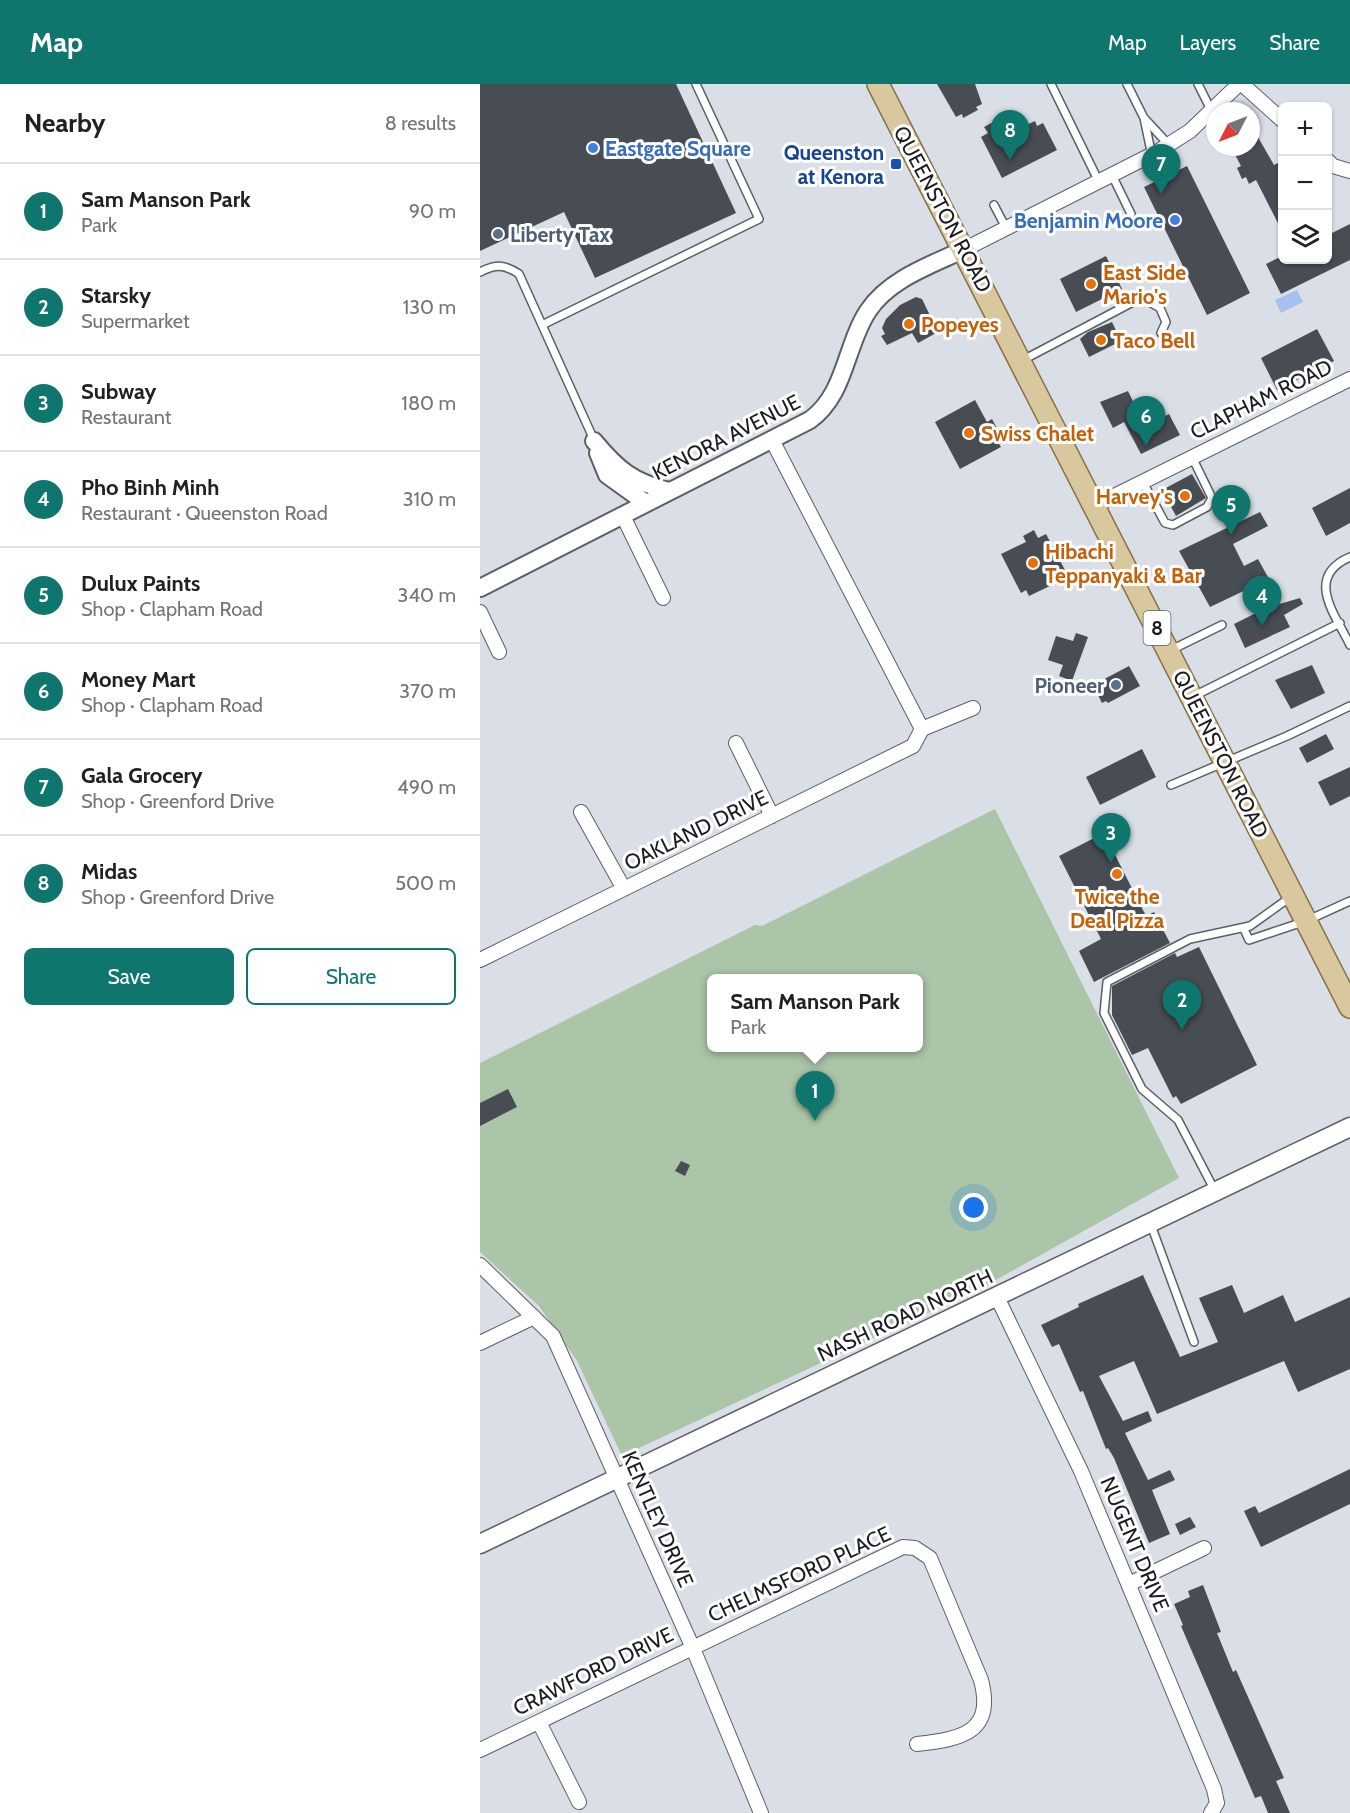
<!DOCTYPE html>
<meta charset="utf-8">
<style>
:root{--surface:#fff;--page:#f6f6f6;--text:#202124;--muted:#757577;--line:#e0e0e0;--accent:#0f766e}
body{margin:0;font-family:Cabin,sans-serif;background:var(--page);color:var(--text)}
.controls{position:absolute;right:18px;top:18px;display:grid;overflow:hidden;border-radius:9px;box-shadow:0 2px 4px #0004}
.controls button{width:54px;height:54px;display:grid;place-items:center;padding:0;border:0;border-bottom:2px solid var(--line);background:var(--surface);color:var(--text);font:30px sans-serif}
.compass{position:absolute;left:726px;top:18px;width:54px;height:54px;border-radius:50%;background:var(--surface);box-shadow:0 2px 4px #0004;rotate:228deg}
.you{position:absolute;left:494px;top:1124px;width:21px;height:21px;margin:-15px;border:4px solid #fff;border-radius:50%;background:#1a73e8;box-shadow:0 0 0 9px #1a73e833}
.badge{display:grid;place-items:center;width:39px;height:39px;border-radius:50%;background:var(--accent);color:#fff;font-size:20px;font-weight:700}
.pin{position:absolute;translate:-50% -50px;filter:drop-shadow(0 2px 3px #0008)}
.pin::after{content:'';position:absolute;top:32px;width:21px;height:18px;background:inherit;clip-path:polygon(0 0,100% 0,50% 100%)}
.popup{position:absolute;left:227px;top:890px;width:216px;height:78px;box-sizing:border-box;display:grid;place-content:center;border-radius:9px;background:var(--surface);filter:drop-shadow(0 2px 4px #0005);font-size:20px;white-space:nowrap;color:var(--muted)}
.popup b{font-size:22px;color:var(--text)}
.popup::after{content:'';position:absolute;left:50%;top:100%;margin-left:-12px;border:12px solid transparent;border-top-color:var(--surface)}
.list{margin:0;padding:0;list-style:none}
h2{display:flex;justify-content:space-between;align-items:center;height:78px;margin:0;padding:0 24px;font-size:26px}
h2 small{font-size:20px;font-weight:400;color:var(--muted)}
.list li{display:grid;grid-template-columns:39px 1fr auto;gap:18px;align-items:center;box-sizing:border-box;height:96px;padding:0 24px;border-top:2px solid var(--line)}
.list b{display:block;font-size:22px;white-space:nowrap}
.list p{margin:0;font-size:20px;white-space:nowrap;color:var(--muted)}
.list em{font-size:20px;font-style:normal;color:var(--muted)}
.actions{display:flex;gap:12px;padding:18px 24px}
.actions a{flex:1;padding:14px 0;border:2px solid var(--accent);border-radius:9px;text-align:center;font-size:21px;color:var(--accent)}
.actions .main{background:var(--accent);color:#fff}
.icon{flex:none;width:33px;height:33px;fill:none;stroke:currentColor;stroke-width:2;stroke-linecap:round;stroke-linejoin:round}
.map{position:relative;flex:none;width:870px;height:1729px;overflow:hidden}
header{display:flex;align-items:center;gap:36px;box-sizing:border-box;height:84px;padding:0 30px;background:var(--accent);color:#fff}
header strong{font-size:28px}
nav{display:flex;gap:33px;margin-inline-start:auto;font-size:21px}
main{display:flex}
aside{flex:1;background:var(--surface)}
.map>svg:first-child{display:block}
</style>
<header>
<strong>Map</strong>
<nav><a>Map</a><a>Layers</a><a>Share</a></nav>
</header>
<main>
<aside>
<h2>Nearby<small>8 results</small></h2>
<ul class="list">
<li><span class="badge">1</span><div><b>Sam Manson Park</b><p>Park</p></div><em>90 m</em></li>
<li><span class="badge">2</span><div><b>Starsky</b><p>Supermarket</p></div><em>130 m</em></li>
<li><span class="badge">3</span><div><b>Subway</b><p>Restaurant</p></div><em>180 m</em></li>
<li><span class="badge">4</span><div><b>Pho Binh Minh</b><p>Restaurant · Queenston Road</p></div><em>310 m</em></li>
<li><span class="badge">5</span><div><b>Dulux Paints</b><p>Shop · Clapham Road</p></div><em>340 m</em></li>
<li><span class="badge">6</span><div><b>Money Mart</b><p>Shop · Clapham Road</p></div><em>370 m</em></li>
<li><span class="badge">7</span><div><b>Gala Grocery</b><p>Shop · Greenford Drive</p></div><em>490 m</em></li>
<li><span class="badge">8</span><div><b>Midas</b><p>Shop · Greenford Drive</p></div><em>500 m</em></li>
</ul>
<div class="actions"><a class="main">Save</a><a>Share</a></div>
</aside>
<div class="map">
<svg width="870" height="1729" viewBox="0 0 870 1729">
<rect width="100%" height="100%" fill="#dadfe7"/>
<path fill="#abc5a9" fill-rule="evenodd" d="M515,725L699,1094L507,1201L142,1372L97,1277L59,1222L0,1168V979L275,841L282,842ZM232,894H439V964H232Z"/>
<path fill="#a7c1ee" d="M817,206L823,218L801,229L795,216Z"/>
<path fill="#484c53" d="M0,0H196L256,129L115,194L84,128L0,167Z
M457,0H495L502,20L496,23L498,26L483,34L482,30L476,33Z
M517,36L521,44L530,39L534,47L555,37L557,42L563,39L577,66L522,94L501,53L508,49L504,43Z
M771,41L794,81L802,77V147L776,96L769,100L766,93L762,95L757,84L761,82L751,63H771Z
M707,82L770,209L727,231L664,103Z
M870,140V176L801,210L786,180L802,172V176H848V151Z
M626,172L642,205L596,228L580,195Z
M436,213L442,215L458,248L438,259L432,249L407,261L401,252L405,250L402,244L406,235L420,221Z
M632,238L641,257L609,273L600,255L608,248Z
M837,245L854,277L797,306L781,274Z
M648,307L665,342L689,330L700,351L661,370L644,338L633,344L620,318Z
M495,316L507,338L512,335L519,348L514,351L521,363L480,385L455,338Z
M712,390L726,414L696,432L682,406Z
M870,404V439L846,452L832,424Z
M780,428L788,442L753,460L764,482L778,475L789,495L730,523L699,467Z
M554,446L558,454L566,450L585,486L569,494L572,501L549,512L546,506L541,509L521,470L546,458L543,452Z
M820,514L823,520L804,531L810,543L765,564L754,540L786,524Z
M596,549L608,553L592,597L579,592L583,581L568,576L576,552L593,557Z
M832,581L845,609L811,625L795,596Z
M649,582L660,602L628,619L626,617L622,619L613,601Z
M846,650L854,665L827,679L819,664Z
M662,665L676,693L620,721L606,693Z
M870,683V712L850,722L838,698Z
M624,749L666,832L674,828L690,859L614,898L599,867L621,855L579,772Z
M719,863L777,981L701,1020L696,1012L693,1014L668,964L652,971L632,931V902L695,869L697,873Z
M28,1005L37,1023L0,1042V1019Z
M201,1077L210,1081L205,1092L195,1087Z
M663,1191L700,1273L738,1258L719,1214L752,1201L764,1229L803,1211L815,1238L870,1213V1285L818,1308L804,1277L677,1330L654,1277L619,1292L643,1337L668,1327L672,1337L645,1349L668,1396L690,1386L695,1396L672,1406L690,1450L669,1459L634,1374L628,1364L626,1365L603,1307L600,1308L579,1260L572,1263L561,1241L599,1223L598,1220Z
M870,1385V1420L781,1463L764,1427L775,1422L779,1429Z
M710,1433L716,1443L700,1451L695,1440Z
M723,1501L741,1548L737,1549L753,1588L756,1586L804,1694L796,1697L810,1729H788L781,1712L775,1714L701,1542L703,1541L694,1520L710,1513L708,1507Z"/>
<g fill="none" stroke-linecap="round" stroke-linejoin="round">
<defs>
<path id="service" d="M571,0L619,98
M647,0L664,34
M718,0L731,26
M672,72L664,34L689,61
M632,91L651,130
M514,121L526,144
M0,188C16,180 24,180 39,190L114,356
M64,240L279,135L216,0
M543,276L653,218L664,215L680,224L686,238L681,249
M663,398L685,439L693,441L727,423L732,414L712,373
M870,473C824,493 855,530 870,561
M691,566L742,541
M714,612L860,539
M691,701L807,652L870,622
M764,845L769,856L826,837L870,817
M735,1107L698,1036L662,1005L624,929L627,898L710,855L770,842L812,812
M671,1141L714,1258"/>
<path id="minor" d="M762,0L802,36
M848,77L853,82L870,87
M485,165L677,68L710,47L759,0
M614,422L870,295
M143,432L183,514
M0,528L19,568
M442,645L493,624
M256,659L292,732
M101,728L144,805
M0,876L433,662L442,645L292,356
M0,1181L73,1252L212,1562L281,1729
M517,1213L601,1387L734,1705L737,1719L731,1729
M0,1259L54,1233
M649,1500L724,1464
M59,1638L99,1718
M0,1666L423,1463L435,1464L450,1474L501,1596C515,1649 481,1655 437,1660"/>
<path id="tertiary" d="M114,357C138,386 153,398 189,407
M118,369L127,391L166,419
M0,504L330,336C366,310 365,262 388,227C409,195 451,181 485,165"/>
<path id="secondary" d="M0,1460L870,1043"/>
<path id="primary" d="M398,0L870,923"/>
</defs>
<use href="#service" stroke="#5b5f66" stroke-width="10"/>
<use href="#minor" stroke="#5b5f66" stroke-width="16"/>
<use href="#tertiary" stroke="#5b5f66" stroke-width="20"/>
<use href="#secondary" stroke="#5b5f66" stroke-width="21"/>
<use href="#primary" stroke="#867246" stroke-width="24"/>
<use href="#service" stroke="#fff" stroke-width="7"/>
<use href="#minor" stroke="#fff" stroke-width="14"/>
<use href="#tertiary" stroke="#fff" stroke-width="16"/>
<use href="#secondary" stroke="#fff" stroke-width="18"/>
<use href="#primary" stroke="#d9c79d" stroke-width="21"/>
</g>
<g fill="#3f7fe0" stroke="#fff" stroke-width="2">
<circle cx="113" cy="64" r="6"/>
<circle cx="695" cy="136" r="6"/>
</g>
<rect fill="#1a4fb4" stroke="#fff" stroke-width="2" x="410" y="74" width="12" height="12" rx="3"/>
<g fill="#5c6f8a" stroke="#fff" stroke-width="2">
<circle cx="18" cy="150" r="6"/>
<circle cx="636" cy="601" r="6"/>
</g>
<g fill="#e8710a" stroke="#fff" stroke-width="2">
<circle cx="611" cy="200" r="6"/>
<circle cx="429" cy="240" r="6"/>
<circle cx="621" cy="256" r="6"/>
<circle cx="489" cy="349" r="6"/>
<circle cx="705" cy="412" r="6"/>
<circle cx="553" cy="479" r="6"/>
<circle cx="637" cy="790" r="6"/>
</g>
<g text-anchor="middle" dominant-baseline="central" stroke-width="6" stroke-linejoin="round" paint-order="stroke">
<rect fill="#fff" stroke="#5f6062" stroke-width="1.5" x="663.5" y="527" width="27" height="34" rx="4.5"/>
<g font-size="20" font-weight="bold" fill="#1b1c1f">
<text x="677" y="544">8</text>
</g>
<g font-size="21" font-weight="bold" fill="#366cbe" stroke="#fff" text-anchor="start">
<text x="125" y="64">Eastgate Square</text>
<text x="683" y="136" text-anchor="end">Benjamin Moore</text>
</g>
<g font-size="21" font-weight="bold" fill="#164399" stroke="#fff" text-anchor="end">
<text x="404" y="68">Queenston<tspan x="404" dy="24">at Kenora</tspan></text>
</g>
<g font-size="21" fill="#1b1c1f" stroke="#fff">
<text transform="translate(463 125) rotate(62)">QUEENSTON ROAD</text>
<text transform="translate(781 315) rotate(-26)">CLAPHAM ROAD</text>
<text transform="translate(246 353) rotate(-27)">KENORA AVENUE</text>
<text transform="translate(741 670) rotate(63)">QUEENSTON ROAD</text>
<text transform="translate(216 746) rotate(-26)">OAKLAND DRIVE</text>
<text transform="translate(425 1231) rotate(-25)">NASH ROAD NORTH</text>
<text transform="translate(178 1435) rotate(66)">KENTLEY DRIVE</text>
<text transform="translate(655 1460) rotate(67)">NUGENT DRIVE</text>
<text transform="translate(319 1490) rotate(-25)">CHELMSFORD PLACE</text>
<text transform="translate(113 1587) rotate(-26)">CRAWFORD DRIVE</text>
</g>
<g font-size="21" font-weight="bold" fill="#4e5e75" stroke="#fff" text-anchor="start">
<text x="30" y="150">Liberty Tax</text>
<text x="624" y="601" text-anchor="end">Pioneer</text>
</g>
<g font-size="21" font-weight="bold" fill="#c56008" stroke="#fff" text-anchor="start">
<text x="623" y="188">East Side<tspan x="623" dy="24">Mario's</tspan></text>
<text x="441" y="240">Popeyes</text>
<text x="633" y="256">Taco Bell</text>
<text x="501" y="349">Swiss Chalet</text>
<text x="693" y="412" text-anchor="end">Harvey's</text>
<text x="565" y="467">Hibachi<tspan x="565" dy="24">Teppanyaki &amp; Bar</tspan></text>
<text x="637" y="812" text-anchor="middle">Twice the<tspan x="637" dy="24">Deal Pizza</tspan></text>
</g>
</g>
</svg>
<div class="controls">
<button>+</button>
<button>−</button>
<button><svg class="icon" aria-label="layers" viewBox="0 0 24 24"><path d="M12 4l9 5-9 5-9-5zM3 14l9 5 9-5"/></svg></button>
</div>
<svg class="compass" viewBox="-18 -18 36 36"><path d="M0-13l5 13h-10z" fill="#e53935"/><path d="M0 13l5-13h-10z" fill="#757577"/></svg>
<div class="you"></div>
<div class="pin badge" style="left:335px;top:1037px">1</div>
<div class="popup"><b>Sam Manson Park</b>Park</div>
<div class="pin badge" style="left:702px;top:946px">2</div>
<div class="pin badge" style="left:631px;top:779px">3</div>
<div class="pin badge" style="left:782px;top:542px">4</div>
<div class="pin badge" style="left:751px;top:451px">5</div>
<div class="pin badge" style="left:666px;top:362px">6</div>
<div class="pin badge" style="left:681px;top:110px">7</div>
<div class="pin badge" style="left:530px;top:76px">8</div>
</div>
</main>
